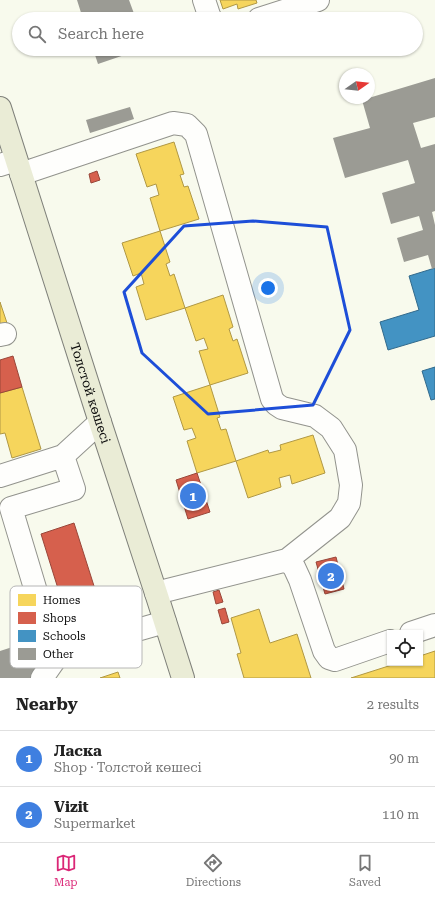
<!DOCTYPE html>
<meta charset="utf-8">
<style>
:root{--surface:#fff;--page:#f6f6f6;--text:#222;--muted:#767676;--line:#e0e0e0;--accent:#db2777}
body{margin:0;font-family:"Roboto Serif",serif;background:var(--page);color:var(--text)}
.controls{position:absolute;right:12px;bottom:12px;display:grid;overflow:hidden;border-radius:0px;box-shadow:0 1px 3px #0004}
.controls button{width:36px;height:36px;display:grid;place-items:center;padding:0;border:0;border-bottom:1px solid var(--line);background:var(--surface);color:var(--text);font:20px sans-serif}
.compass{position:absolute;left:339px;top:68px;width:36px;height:36px;border-radius:50%;background:var(--surface);box-shadow:0 1px 3px #0004;rotate:76deg}
.you{position:absolute;left:268px;top:288px;width:14px;height:14px;margin:-10px;border:3px solid #fff;border-radius:50%;background:#1a73e8;box-shadow:0 0 0 6px #1a73e833}
.badge{display:grid;place-items:center;width:26px;height:26px;border-radius:50%;background:var(--accent);color:#fff;font-size:13px;font-weight:700}
.pin{position:absolute;translate:-50% -50%;border:2px solid #fff;box-shadow:0 1px 4px #0006}
.list{margin:0;padding:0;list-style:none}
h2{display:flex;justify-content:space-between;align-items:center;height:52px;margin:0;padding:0 16px;font-size:17px}
h2 small{font-size:13px;font-weight:400;color:var(--muted)}
.list li{display:grid;grid-template-columns:26px 1fr auto;gap:12px;align-items:center;box-sizing:border-box;height:56px;padding:0 16px;border-top:1px solid var(--line)}
.list b{display:block;font-size:15px;white-space:nowrap}
.list p{margin:0;font-size:13px;white-space:nowrap;color:var(--muted)}
.list em{font-size:13px;font-style:normal;color:var(--muted)}
.icon{flex:none;width:22px;height:22px;fill:none;stroke:currentColor;stroke-width:2;stroke-linecap:round;stroke-linejoin:round}
.map{position:relative;flex:none;width:435px;height:678px;overflow:hidden}
.search{position:absolute;background:var(--surface);box-shadow:0 1px 3px #0004;left:12px;right:12px;top:12px;height:44px;display:flex;align-items:center;gap:10px;box-sizing:border-box;padding:0 14px;border-radius:22px;color:var(--muted);font-size:15px}
.sheet{height:164px;background:var(--surface)}
nav{display:flex;justify-content:space-around;align-items:center;box-sizing:border-box;height:56px;border-top:1px solid var(--line);background:var(--surface);font-size:11px;color:var(--muted)}
nav a{display:grid;justify-items:center;gap:2px}
nav .on{color:var(--accent)}
.map>svg:first-child{display:block}
</style>
<div class="map">
<svg width="435" height="678" viewBox="0 0 435 678">
<rect width="100%" height="100%" fill="#f8faed"/>
<path fill="#f6d55c" stroke="#b09844" d="M220,0H256L257,3L238,9L237,4L223,9Z
M174,142L184,174L180,175L184,187L188,186L199,219L160,231L150,198L159,195L156,184L147,187L136,154Z
M160,231L170,262L166,264L170,276L174,274L185,308L146,320L136,287L144,284L141,273L133,276L122,243Z
M223,295L233,327L229,329L233,341L237,339L248,373L210,385L199,351L208,349L204,338L196,341L185,308Z
M0,302L9,329L0,332Z
M210,385L220,417L217,418L221,430L226,429L236,461L197,473L187,441L196,438L192,428L184,430L173,397Z
M22,387L41,449L12,458L5,433L0,434V393Z
M313,435L325,473L292,484L290,475L279,478L281,487L248,498L236,461L268,450L269,453L281,450L280,445Z
M259,609L270,643L297,634L311,678H244L237,654L241,653L231,618Z
M435,651V678H351L398,663H420V656Z
M118,672L120,678H100Z"/>
<path fill="#d6604d" stroke="#994639" d="M97,171L100,180L91,183L89,174Z
M13,356L22,387L0,393V360Z
M197,473L210,512L188,519L176,480Z
M74,523L101,608L64,619L58,600L65,598L63,594L60,595L41,534Z
M336,557L344,589L325,594L316,562Z
M219,590L223,602L216,604L213,592Z
M225,608L229,622L222,624L218,610Z"/>
<path fill="#4393c3" stroke="#326a8c" d="M435,268V336L388,350L380,322L419,310L409,276Z
M435,367V399L431,400L422,371Z"/>
<path fill="#9b9b94" d="M77,0H129L136,19H83Z
M93,49H142L98,64Z
M435,78V117L413,123L421,148L435,144V211L432,212L435,225V268L432,269L428,255L404,262L397,238L423,230L419,216L391,224L382,193L415,183L408,160L345,178L333,138L370,128L362,100Z
M130,107L134,119L90,133L86,120Z
M31,641L42,675L32,678H0V651Z"/>
<g fill="none" stroke-linecap="round" stroke-linejoin="round">
<defs>
<path id="minor" d="M204,0L209,15L211,19
M259,19L318,0
M0,165L16,160
M21,174L173,123L187,125L196,134L272,399L276,404L282,408L315,416L331,428L345,450L351,485L349,503L340,518L287,560
M0,335L5,334
M0,476L63,456L100,422
M156,593L287,560L294,567L300,580L324,651L329,658L335,660L390,641
M411,633L435,625
M56,658L11,508L74,489L63,456
M42,678L56,658L74,648L165,622"/>
<g id="major">
<path id="s1" d="M0,108L100,422L156,593L183,678"/>
</g>
</defs>
<use href="#minor" stroke="#92938d" stroke-width="24"/>
<use href="#major" stroke="#7f807a" stroke-width="24"/>
<use href="#minor" stroke="#fefefc" stroke-width="22"/>
<use href="#major" stroke="#eaecd6" stroke-width="22"/>
</g>
<path fill="none" stroke="#1d4ed8" stroke-width="3" stroke-linejoin="round" d="M253,221L327,227L350,330L313,405L208,414L142,353L124,292L184,226Z"/>
<g text-anchor="middle" dominant-baseline="central" stroke-width="4" stroke-linejoin="round" paint-order="stroke">
<g font-size="13" fill="#0b0b0b" stroke="#fff">
<text stroke="none"><textPath href="#s1" startOffset="299">Толстой көшесі</textPath></text>
</g>
</g>
<rect x="10" y="586" width="132" height="82" rx="6" fill="#fff" stroke="#b6b6b6" stroke-width="1"/>
<rect x="18" y="594" width="18" height="12" fill="#f6d55c"/>
<rect x="18" y="612" width="18" height="12" fill="#d6604d"/>
<rect x="18" y="630" width="18" height="12" fill="#4393c3"/>
<rect x="18" y="648" width="18" height="12" fill="#9b9b94"/>
<g font-size="11" fill="#0b0b0b">
<text x="43" y="604">Homes</text>
<text x="43" y="622">Shops</text>
<text x="43" y="640">Schools</text>
<text x="43" y="658">Other</text>
</g>
</svg>
<div class="controls">
<button><svg class="icon" aria-label="locate" viewBox="0 0 24 24"><circle cx="12" cy="12" r="6"/><path d="M12 2v4M12 18v4M2 12h4M18 12h4"/></svg></button>
</div>
<svg class="compass" viewBox="-18 -18 36 36"><path d="M0-13l5 13h-10z" fill="#e53935"/><path d="M0 13l5-13h-10z" fill="#767676"/></svg>
<div class="you"></div>
<div class="pin badge" style="left:193px;top:496px;background:#3f7fe0">1</div>
<div class="pin badge" style="left:331px;top:576px;background:#3f7fe0">2</div>
<div class="search"><svg class="icon" aria-label="search" viewBox="0 0 24 24"><circle cx="10" cy="10" r="6"/><path d="M15 15l6 6"/></svg>Search here</div>
</div>
<section class="sheet">
<h2>Nearby<small>2 results</small></h2>
<ul class="list">
<li><span class="badge" style="background:#3f7fe0">1</span><div><b>Ласка</b><p>Shop · Толстой көшесі</p></div><em>90 m</em></li>
<li><span class="badge" style="background:#3f7fe0">2</span><div><b>Vizit</b><p>Supermarket</p></div><em>110 m</em></li>
</ul>
</section>
<nav>
<a class="on"><svg class="icon" aria-label="map" viewBox="0 0 24 24"><path d="M3 6l6-2 6 2 6-2v14l-6 2-6-2-6 2zM9 4v14M15 6v14"/></svg>Map</a>
<a><svg class="icon" aria-label="directions" viewBox="0 0 24 24"><path d="M12 3l9 9-9 9-9-9zM9 14v-3h6M13 9l2 2-2 2"/></svg>Directions</a>
<a><svg class="icon" aria-label="saved" viewBox="0 0 24 24"><path d="M7 4h10v16l-5-4-5 4z"/></svg>Saved</a>
</nav>
